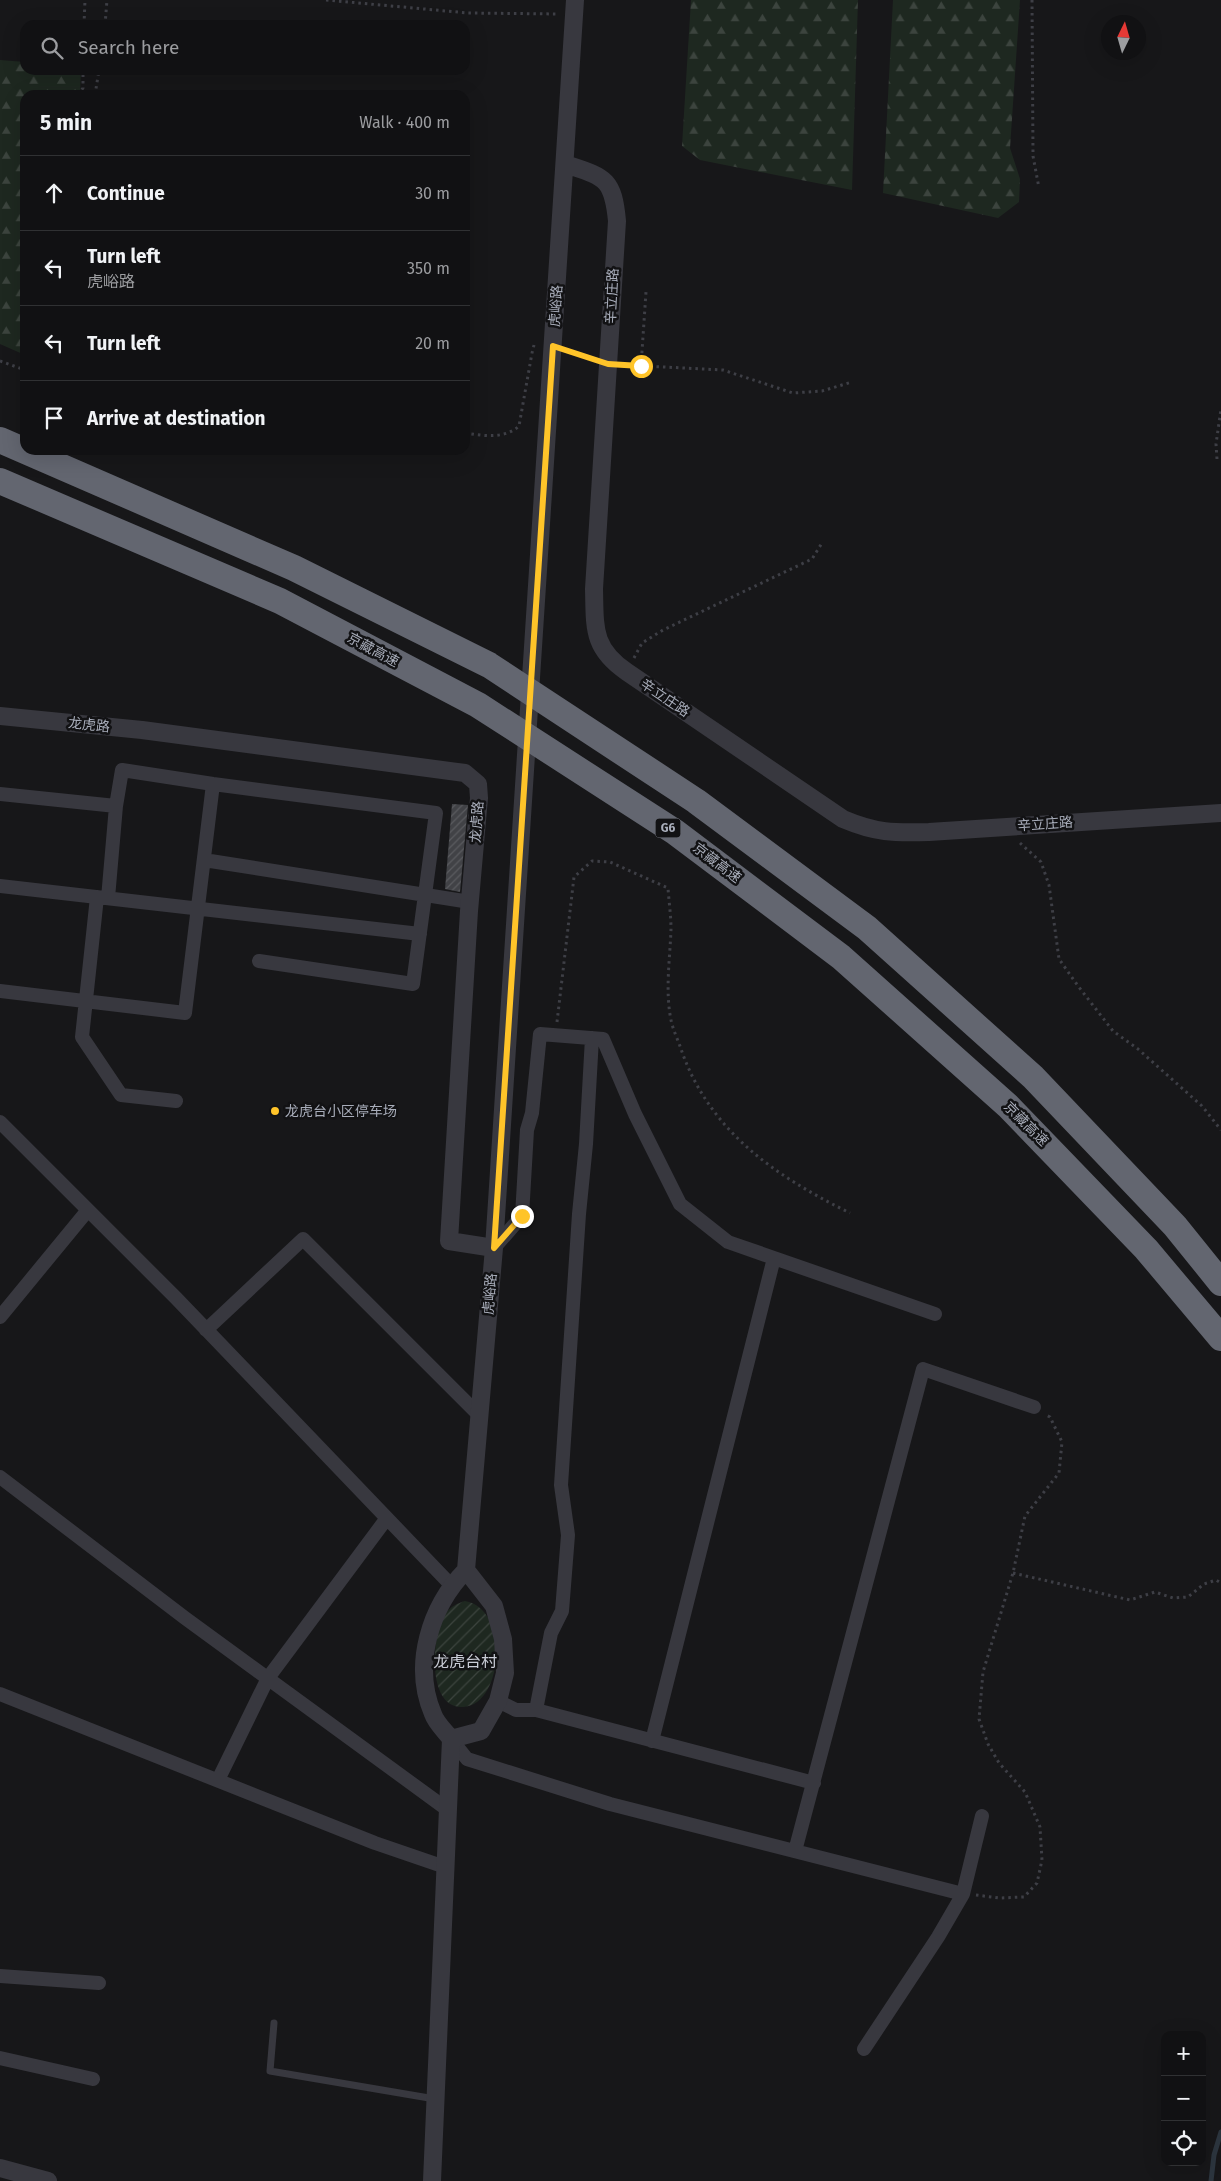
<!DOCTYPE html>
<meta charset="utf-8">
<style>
:root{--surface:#111113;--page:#1a1a1c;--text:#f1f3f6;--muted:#9c9da0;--line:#303133}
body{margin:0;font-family:"Fira Sans","Noto Sans SC",sans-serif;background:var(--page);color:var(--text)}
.controls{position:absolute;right:15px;bottom:15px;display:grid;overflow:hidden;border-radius:10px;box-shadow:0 5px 20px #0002}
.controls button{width:45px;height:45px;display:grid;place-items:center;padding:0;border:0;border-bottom:1px solid var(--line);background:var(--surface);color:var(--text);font:25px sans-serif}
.compass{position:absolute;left:1101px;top:15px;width:45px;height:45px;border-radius:50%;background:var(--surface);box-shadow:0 5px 20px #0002;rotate:5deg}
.stop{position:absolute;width:15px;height:15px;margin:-11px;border:4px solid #ffc429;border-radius:50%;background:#fff}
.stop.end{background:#ffc429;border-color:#fff;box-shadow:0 1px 5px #0008}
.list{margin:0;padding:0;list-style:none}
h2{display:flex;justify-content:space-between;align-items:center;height:65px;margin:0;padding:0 20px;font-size:21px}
h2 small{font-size:16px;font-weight:400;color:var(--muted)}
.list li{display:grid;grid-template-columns:32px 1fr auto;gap:15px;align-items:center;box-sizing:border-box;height:75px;padding:0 20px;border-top:1px solid var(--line)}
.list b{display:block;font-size:19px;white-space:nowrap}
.list p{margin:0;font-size:16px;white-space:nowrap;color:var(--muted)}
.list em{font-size:16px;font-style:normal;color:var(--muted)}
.icon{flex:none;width:28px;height:28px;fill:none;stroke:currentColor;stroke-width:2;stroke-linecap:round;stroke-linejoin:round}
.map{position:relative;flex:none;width:1221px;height:2181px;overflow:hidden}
.search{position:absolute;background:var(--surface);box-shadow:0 5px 20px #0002;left:20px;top:20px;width:450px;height:55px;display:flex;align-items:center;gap:12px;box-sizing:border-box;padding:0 18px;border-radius:15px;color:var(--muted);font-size:19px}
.panel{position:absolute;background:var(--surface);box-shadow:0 5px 20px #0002;left:20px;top:90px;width:450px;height:365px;border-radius:15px}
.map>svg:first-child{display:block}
</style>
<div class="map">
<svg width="1221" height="2181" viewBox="0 0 1221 2181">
<defs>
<pattern id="forest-firs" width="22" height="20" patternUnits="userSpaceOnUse" patternTransform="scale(1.25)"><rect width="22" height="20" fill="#1e2820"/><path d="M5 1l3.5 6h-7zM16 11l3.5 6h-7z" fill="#3c443e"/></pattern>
<pattern id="garden-furrows" width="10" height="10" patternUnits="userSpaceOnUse" patternTransform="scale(1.25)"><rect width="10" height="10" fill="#1e2820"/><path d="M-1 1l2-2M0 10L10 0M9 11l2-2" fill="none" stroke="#3c443e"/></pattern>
<pattern id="building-hatch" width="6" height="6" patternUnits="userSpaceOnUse" patternTransform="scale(1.25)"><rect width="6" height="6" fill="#414246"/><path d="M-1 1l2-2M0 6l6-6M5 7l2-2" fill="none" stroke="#5a5b5f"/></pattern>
</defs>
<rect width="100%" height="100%" fill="#171719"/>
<path fill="url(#forest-firs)" d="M691,0H858L852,190L700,160L682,146Z
M893,0H1020L1010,148L1020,179L1019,202L998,218L883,193Z
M0,60L25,62V70H81L80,95H25V355L0,344Z"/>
<path fill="url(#garden-furrows)" d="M465,1601C511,1609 503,1706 463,1707C426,1709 431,1634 446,1613C450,1607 458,1603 465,1601Z"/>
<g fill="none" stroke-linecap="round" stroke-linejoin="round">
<path stroke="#2c353e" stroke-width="5" d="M1211,2181L1214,2155L1221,2132"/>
</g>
<path fill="url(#building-hatch)" d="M452,804L468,805L460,892L445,889Z"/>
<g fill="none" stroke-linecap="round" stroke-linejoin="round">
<path stroke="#3e3f46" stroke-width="3" stroke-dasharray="2.5 4" stroke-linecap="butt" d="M326,0L468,13L559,14
M1032,0L1033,156L1039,188
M84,25L85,0
M105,25L107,0
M78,95L83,88V70
M95,95L99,70
M568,351L593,359
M0,361L25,370
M624,365L723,370L793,393L822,391L852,382
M641,366L646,292
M465,433C484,436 505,439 519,426L532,353L534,345
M1217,459L1216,444L1221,409
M634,658L642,643L663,630L812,559L822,543
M1020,843L1041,862L1049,885L1059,959L1078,986L1113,1031L1138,1049L1202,1106L1221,1130
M557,1022L574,877L592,861L610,862L668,888C669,902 671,916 671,929C670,959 665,991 671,1020C673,1030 678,1040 681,1049C709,1131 775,1176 850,1213
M1013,1573L1130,1600L1155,1592L1173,1598L1188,1597L1204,1584L1216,1580L1221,1583
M976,1895L999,1898L1024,1897L1037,1883L1042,1860L1040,1827L1025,1792L999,1763L988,1744L979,1719L983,1672L1013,1573L1025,1516L1059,1473L1062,1442L1050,1417L1046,1415"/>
<path stroke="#38383f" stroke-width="7" d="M274,2023L270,2071L435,2099"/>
<path stroke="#38383f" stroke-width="14" d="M0,794L116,806L122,770L213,784L436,813L413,984L259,961
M204,860L470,902
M0,886L420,934
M97,897L82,1037L121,1095L176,1101
M108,898L116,806
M0,991L185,1013L213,784
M0,1122L176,1298L451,1585
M494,1248L522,1216L527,1130L532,1113L540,1034L603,1039L635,1114L680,1204L728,1242L935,1314
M0,1317L88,1210
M206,1330L303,1239L479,1415
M0,1477L185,1618L448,1810
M0,1694L375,1843L445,1867
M498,1701L516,1710H536L551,1633L562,1611L568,1535L561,1485L579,1214L586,1144L592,1038
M536,1710L814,1783
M451,1739L467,1759L610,1804L963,1894L982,1816
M652,1741L774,1258
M218,1780L268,1678L387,1518
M795,1851L923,1369L1034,1407
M0,1976L99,1983
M864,2049L938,1937L963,1894
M0,2058L93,2079"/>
<path stroke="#38383f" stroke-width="18" d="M565,164C604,177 613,177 617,221L594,589C595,628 592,648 627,672L843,819C876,833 893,833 929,832L1221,813
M0,716L142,730L465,773L478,784L479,798L469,911L449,1241L494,1248
M466,1570L494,1248L575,0
M0,2168L48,2181
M432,2181L451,1739C445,1731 436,1723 433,1714C412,1665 430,1607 466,1570L494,1606L503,1639L505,1673L498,1701L481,1731L451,1739"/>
<path stroke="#636670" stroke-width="26" d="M0,440L294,568L489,665L696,801L867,928L1033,1077L1175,1226L1221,1283
M0,481L280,601L478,705L675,832L841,957L1008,1106L1146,1249L1221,1338"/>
</g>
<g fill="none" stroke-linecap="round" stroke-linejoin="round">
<path stroke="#ffc429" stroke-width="6" d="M522,1216L494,1248L553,346L608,364L641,366"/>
</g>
<circle fill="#ffc429" stroke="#121214" stroke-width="2" cx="275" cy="1111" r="5"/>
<g text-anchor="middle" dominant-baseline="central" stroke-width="5" stroke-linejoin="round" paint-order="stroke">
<rect fill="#121214" stroke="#7b7e88" stroke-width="1" x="655.5" y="818.5" width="25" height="19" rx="4"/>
<g font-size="12" font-weight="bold" fill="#a8adba">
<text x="668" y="828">G6</text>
</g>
<g font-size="14" fill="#a8adba" stroke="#121214">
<text transform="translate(612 296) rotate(-87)">辛立庄路</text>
<text transform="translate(556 306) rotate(-86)">虎峪路</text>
<text transform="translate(373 650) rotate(28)">京藏高速</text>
<text transform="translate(665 698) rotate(34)">辛立庄路</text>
<text transform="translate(89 725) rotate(6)">龙虎路</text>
<text transform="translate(477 822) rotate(-86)">龙虎路</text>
<text transform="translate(1045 824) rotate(-4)">辛立庄路</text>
<text transform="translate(717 863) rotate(37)">京藏高速</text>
<text transform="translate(1026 1124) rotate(45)">京藏高速</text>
<text transform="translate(490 1294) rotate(-85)">虎峪路</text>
</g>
<g font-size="14" fill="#a8adba" stroke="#121214" text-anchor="start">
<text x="285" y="1111">龙虎台小区停车场</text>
</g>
<g font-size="16" fill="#c9ccd6" stroke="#121214">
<text x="465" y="1661">龙虎台村</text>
</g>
</g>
</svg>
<div class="controls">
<button>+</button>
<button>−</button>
<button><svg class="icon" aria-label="locate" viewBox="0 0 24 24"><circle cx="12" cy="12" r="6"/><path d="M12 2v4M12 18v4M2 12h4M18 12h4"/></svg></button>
</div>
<svg class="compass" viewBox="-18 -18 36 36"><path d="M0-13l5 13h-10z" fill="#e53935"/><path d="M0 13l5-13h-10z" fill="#9c9da0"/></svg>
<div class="stop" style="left:641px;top:366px"></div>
<div class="stop end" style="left:522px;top:1216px"></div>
<div class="search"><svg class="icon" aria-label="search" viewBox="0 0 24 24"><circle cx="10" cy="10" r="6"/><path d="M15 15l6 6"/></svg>Search here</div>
<section class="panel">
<h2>5 min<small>Walk · 400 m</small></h2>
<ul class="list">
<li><svg class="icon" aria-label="ahead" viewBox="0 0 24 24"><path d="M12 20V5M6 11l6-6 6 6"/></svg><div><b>Continue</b></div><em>30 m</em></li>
<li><svg class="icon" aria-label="left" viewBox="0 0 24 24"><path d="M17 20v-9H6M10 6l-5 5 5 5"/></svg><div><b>Turn left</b><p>虎峪路</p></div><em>350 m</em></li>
<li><svg class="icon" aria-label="left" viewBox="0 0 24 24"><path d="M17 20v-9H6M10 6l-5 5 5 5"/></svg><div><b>Turn left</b></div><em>20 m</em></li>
<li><svg class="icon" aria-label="arrive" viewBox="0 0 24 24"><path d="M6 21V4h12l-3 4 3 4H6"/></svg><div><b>Arrive at destination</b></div></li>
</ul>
</section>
</div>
